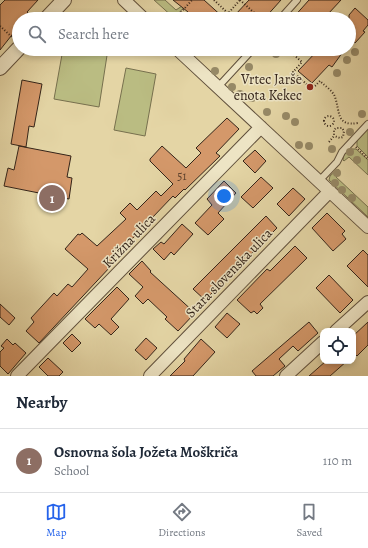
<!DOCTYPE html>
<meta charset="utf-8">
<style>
:root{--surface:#fff;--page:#f2f2f3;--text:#1f2937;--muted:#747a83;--line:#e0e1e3;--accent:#2563eb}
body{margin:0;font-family:Alegreya,serif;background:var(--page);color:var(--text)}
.controls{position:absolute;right:12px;bottom:12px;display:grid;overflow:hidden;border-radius:8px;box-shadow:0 2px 6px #0003}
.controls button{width:36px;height:36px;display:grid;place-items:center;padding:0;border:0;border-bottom:1px solid var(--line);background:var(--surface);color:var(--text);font:20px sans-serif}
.you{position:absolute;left:224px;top:196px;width:14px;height:14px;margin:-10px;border:3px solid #fff;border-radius:50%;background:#1a73e8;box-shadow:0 0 0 6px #1a73e833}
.badge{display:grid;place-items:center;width:26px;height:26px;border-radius:50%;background:var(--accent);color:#fff;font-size:13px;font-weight:700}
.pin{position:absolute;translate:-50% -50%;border:2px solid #fff;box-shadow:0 1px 4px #0006}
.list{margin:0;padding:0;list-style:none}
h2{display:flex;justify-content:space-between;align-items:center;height:52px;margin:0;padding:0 16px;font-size:17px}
h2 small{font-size:13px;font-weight:400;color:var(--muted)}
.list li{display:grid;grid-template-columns:26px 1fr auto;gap:12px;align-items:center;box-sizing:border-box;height:64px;padding:0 16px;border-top:1px solid var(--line)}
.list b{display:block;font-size:15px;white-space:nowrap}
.list p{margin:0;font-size:13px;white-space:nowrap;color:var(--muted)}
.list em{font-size:13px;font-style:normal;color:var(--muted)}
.icon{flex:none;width:22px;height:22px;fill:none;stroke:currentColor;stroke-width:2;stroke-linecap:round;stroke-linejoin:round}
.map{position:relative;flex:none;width:368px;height:376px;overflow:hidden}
.search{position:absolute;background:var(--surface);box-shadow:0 2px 6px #0003;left:12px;right:12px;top:12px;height:44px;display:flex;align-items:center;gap:10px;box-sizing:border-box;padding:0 14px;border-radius:22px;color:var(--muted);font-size:15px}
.sheet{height:116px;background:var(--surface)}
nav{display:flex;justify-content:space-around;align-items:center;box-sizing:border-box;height:56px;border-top:1px solid var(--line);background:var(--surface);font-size:11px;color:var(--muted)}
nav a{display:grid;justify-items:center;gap:2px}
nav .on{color:var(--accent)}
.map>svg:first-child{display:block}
</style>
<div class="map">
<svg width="368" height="376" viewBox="0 0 368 376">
<rect width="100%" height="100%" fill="#e4d5a5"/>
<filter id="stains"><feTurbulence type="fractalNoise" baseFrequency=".005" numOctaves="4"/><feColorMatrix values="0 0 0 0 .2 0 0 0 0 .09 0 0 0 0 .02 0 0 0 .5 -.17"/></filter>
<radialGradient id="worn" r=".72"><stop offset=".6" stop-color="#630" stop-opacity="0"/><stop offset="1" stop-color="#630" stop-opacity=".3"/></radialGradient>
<path fill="#babc82" stroke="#77704e" d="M154,0H165L176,10L191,0L174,18Z
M63,49H108L99,107L54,99Z
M126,68L156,74L145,136L114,130Z
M368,128V157L357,146V140Z
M348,149H356L368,160V175L349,157L344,161L343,160L344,153Z
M338,169L340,171L336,177L368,207V217L329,180L330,176Z"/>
<path fill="#d4986a" stroke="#342419" d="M5,0H38L27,12L34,19H19V26L0,50V5Z
M173,0H204L225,19H193L187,13L188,12Z
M249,0H281L264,19H239L235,15Z
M309,0H341L328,14L334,19H292Z
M355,8L368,20V25L363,31L365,32L355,43L349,38V15Z
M319,49H345L332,67L329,65L312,83L298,71Z
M22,80L42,84L34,127L29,126L26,147L11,144Z
M227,118L239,129L216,153L220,156L185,190L184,189L175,198L173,196L108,264L111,266L39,343L26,331L34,322L31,318L54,293L57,296L68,284L72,287L88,269L65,249L78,234L80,235L82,233L97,246L126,219L120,213L130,203L137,210L156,191L161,196L173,184L150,161V159L162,146L186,168L201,153L196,148Z
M19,146L71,156L67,177L72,178L69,199L4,186L8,168L14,170Z
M255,150L266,161L255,173L243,161Z
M261,177L273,188L253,208L241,197Z
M224,181L236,193L218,213L224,219L208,235L195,223L212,205L207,199Z
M293,188L305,199L289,216L277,204Z
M327,213L345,231L342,234L346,239L333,251L312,228Z
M266,216L277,228L205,300L193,289Z
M182,224L193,234L174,255L171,252L164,260L153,249L161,242L164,244Z
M295,246L307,258L260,304L263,308L257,314L254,311L251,313L237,300L267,269L270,271Z
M363,250L368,255V287L347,266Z
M142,261L151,271L150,272L195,313L178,331L165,319L167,317L148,299L143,304L135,296L143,287L129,274Z
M329,275L353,300L340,313L316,288Z
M117,287L129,299L111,319L119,327L111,335L99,324L95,328L85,319Z
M0,304L15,318L9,325L0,317Z
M227,313L240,324L227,338L215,327Z
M309,322L318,333L298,351L293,346L279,359L285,366L273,376H256L252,371Z
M368,322V345L357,356L353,352V336Z
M72,334L81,343L72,352L63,343Z
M146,338L157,348L146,360L135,350Z
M7,339L13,345L15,343L26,353L8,374L0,366V352L4,348L1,346Z
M201,339L215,352L193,376H170L185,361L184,359Z
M48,358L63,372L59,376H48L39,367Z
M326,361H347L330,376H309Z"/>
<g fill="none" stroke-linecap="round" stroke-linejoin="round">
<defs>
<path id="service" d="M280,19L297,0
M218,87L253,49
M319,181L337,162L342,152L368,124"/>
<path id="minor" d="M124,0L144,19
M177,49L368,227
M336,331L368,302
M17,376L261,127
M150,376L330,191
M286,376L323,342"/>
<path id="tertiary" d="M46,19L64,0
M0,68L19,48"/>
</defs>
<use href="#service" stroke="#60503c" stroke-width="8"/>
<use href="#minor" stroke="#60503c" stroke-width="14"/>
<use href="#tertiary" stroke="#60503c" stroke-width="16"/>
<path stroke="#342419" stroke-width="2" stroke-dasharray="1 2" stroke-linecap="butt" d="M214,0L234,19
M240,0L261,19
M175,19L192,0
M223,19L240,0
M0,26L14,39
M287,49L302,62L293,72L312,89L320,81C325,86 333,91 335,97C340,111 336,127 358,123
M281,52L283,49
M324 121a5 5 0 1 1 10 0a5 5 0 1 1-10 0Z
M329,142L334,136V130L336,128H342L344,131L343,137L340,138L334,136
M356,147L368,159"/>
<use href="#service" stroke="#ede4c4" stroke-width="6"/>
<use href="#minor" stroke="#ede4c4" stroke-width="12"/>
<use href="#tertiary" stroke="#ede4c4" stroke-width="14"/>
</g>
<g fill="#968966">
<circle cx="355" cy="52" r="4"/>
<circle cx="276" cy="54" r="4"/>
<circle cx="347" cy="60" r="4"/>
<circle cx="249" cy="67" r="4"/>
<circle cx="215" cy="71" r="4"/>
<circle cx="337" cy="73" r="4"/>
<circle cx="232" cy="87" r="4"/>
<circle cx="240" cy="94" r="4"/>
<circle cx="252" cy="98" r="4"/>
<circle cx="267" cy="112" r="4"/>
<circle cx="362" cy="114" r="4"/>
<circle cx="286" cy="116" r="4"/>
<circle cx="295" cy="122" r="4"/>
<circle cx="350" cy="132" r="4"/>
<circle cx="299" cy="145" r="4"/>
<circle cx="309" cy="146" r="4"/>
<circle cx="332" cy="149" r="4"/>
<circle cx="350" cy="152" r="4"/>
<circle cx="357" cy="160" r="4"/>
<circle cx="337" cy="173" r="4"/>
<circle cx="335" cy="183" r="4"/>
<circle cx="342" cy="190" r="4"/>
<circle cx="352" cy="198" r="4"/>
</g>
<circle fill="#8f2418" stroke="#ede4c4" stroke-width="1.5" cx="310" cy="87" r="4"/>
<g text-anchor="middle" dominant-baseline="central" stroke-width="3" stroke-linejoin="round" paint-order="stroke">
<g font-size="12" fill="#5c412d">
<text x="182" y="176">51</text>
</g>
<g font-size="14" fill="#342419" stroke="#ede4c4" text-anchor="end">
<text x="302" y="79">Vrtec Jarše<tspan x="302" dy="16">enota Kekec</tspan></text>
</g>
<g font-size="14" fill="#342419" stroke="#ede4c4">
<text transform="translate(129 241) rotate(-46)">Križna ulica</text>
<text transform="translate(229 273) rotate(-46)">Stara slovenska ulica</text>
</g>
</g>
<rect width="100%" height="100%" filter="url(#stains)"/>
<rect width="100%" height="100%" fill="url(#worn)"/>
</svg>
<div class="controls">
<button><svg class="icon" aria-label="locate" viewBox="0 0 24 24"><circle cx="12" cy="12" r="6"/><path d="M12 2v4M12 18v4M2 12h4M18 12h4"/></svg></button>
</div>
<div class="you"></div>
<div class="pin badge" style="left:52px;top:198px;background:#8d6e63">1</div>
<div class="search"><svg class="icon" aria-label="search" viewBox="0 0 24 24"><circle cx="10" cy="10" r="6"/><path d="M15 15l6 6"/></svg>Search here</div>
</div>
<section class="sheet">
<h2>Nearby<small></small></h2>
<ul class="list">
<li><span class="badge" style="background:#8d6e63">1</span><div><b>Osnovna šola Jožeta Moškriča</b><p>School</p></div><em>110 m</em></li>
</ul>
</section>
<nav>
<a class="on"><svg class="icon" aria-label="map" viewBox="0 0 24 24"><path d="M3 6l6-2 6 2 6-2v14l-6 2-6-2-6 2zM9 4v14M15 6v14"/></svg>Map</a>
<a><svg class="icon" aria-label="directions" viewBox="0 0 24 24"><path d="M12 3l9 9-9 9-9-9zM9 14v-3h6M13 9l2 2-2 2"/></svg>Directions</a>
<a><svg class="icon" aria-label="saved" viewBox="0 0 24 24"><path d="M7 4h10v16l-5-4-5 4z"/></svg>Saved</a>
</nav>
